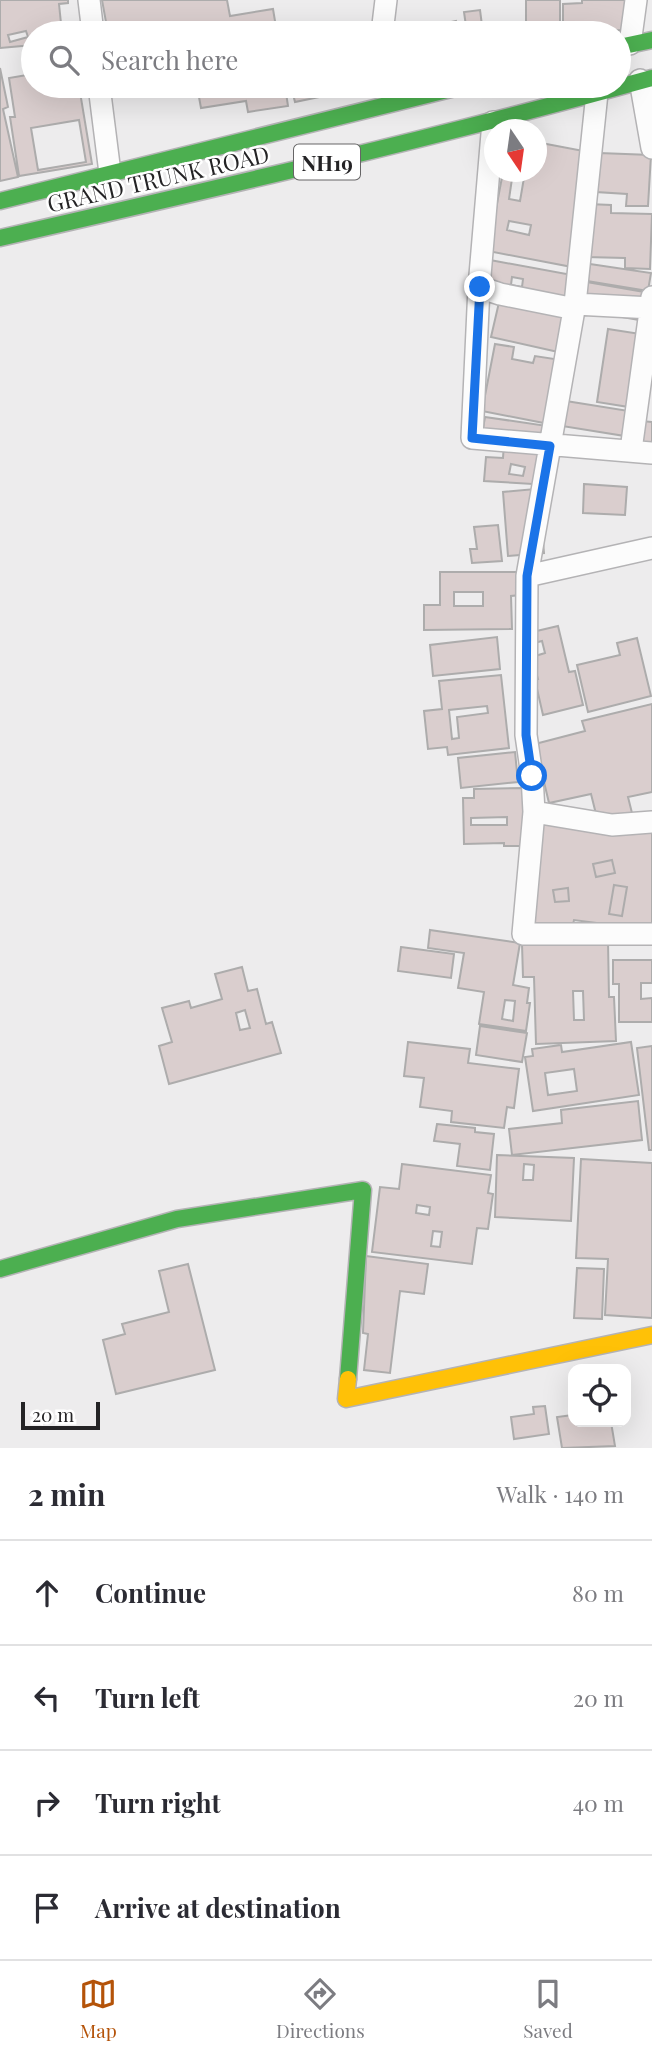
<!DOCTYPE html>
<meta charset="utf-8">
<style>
:root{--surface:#fff;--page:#f7f7f7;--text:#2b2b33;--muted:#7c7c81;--line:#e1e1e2;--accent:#b45309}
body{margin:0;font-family:"Playfair Display",serif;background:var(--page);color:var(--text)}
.controls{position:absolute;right:21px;bottom:21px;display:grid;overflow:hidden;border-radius:14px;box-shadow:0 7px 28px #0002}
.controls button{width:63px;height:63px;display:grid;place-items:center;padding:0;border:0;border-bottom:2px solid var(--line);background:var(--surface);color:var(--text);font:35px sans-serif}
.compass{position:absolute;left:484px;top:119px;width:63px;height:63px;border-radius:50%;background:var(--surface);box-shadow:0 7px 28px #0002;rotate:167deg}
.scale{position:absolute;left:21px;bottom:18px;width:79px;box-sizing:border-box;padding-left:7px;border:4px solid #242325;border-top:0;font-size:19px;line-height:24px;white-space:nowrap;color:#242325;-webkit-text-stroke:5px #fff;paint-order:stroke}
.stop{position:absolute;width:21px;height:21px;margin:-16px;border:5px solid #1a73e8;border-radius:50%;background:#fff}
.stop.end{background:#1a73e8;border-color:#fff;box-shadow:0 2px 7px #0008}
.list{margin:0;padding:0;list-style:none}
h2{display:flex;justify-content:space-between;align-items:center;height:91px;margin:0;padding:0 28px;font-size:30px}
h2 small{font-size:23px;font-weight:400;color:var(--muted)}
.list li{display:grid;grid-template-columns:46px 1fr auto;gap:21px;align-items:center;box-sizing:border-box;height:105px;padding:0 28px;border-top:2px solid var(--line)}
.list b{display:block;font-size:26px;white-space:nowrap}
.list em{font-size:23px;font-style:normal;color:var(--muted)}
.icon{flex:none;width:38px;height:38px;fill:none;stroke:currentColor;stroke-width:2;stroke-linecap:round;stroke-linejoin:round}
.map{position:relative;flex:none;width:652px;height:1448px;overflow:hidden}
.search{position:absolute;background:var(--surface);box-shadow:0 7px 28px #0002;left:21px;right:21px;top:21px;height:77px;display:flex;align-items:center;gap:18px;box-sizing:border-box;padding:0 24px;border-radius:38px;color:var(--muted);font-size:26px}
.sheet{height:511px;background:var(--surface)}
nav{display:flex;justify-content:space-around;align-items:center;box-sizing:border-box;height:98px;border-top:2px solid var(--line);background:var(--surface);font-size:19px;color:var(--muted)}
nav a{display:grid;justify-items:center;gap:4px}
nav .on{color:var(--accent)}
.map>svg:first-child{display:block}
</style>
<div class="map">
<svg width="652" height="1448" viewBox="0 0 652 1448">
<rect width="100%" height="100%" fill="#edeced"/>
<path fill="#dacece" stroke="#adacac" stroke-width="2" fill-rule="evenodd" d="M0,0H68V3L59,4L62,33H33V45L0,48ZM26,31L28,37L10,42L8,35Z
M102,0H227L230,16L273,9L277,33H108Z
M526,0H560V29H542V33H526Z
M582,0H625L624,30L563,33V4L582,3Z
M480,10L483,33H467L464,12Z
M456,21L459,33H402Z
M0,68L8,107L3,109L18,177L0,181Z
M33,74V86H79L92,164L19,176L10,117H15L9,78ZM79,120L86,162L38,170L31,128Z
M197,86H285L288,106L248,112L246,101L201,108Z
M291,86H372L295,102Z
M536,142L594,153L572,267L488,251L503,172H513L509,199L520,201L525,172H519H536ZM509,221L531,225L529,235L507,230Z
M599,153L651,155L648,206H626L627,194L596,192Z
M588,204L611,205V213L652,214L650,269L625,268V258L586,257Z
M490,260L572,275L566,304L486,285ZM512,277L523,279L522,287L511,285Z
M590,264L651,273L648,291L587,281Z
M581,281L650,293L645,321L577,309Z
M500,298L570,313L567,354L491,337Z
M608,329L647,335L635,408L597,402Z
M495,344L514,347L512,359L533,363L535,356L561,360L549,424L482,411Z
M566,401L635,412L631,437L562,426Z
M485,417L554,427L552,444L482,434Z
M641,421L652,422V451L638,450Z
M504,443L551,446L549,485L484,481L486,457L503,458ZM511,464L525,467L523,476L509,474Z
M584,484L627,487L625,515L583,513Z
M546,488L548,520H541L544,553L508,556L503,492Z
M498,525L502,561L472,563L470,549H477L474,527Z
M440,572H520L521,595L511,596L512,629L424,630V605H440ZM454,592H483V606H454Z
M558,626L569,672L575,671L583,705L543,715L535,680L538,679L532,657L545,653L542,641L530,644L528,633Z
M497,637L500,669L433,676L430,645Z
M637,638L651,696L588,712L577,665L620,655L617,643Z
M501,675L509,748L448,755L447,747L428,749L424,711L442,709L439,681ZM487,706L488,713L457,717L459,738L452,739L449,710Z
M652,704V792L628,797L632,813L598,822L591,794L549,803L535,744L585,731L582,721Z
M515,752L518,782L461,788L458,758Z
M524,788L525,846H504V843L464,844L463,798H474V789ZM507,817V825H471V818Z
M544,819L652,829V930L574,920L572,929L529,923ZM612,860L615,873L596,877L593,864ZM614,885L627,887L622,916L609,914ZM568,888L569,901L555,902L553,890Z
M612,860L615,873L596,877L593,864Z
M614,885L627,887L622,916L609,914Z
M568,888L569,901L555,902L553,890Z
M430,930L520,943L513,985L529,988L527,1003H530L526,1031L479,1024L484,992L458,988L464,953L428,948ZM505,1000L515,1001L513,1021L502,1019Z
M608,941L609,997H614L616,1041L536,1044L534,977H523L522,944ZM573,991H583L584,1020H574Z
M401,947L454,954L451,978L398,971Z
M613,960H652V983H641V999L652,998V1022H619V984H613Z
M242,967L248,991L257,989L266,1024L272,1022L281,1053L169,1084L159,1046L172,1042L162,1008L189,1001L191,1008L222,999L215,974ZM245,1010L250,1028L240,1030L236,1013Z
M480,1026L527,1033L522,1062L476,1055Z
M408,1042L470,1049L468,1063L519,1069L514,1108L507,1107L504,1128L451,1122L452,1111L420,1107L424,1078L404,1076Z
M631,1042L639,1095L533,1111L525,1057L533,1056L532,1049L561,1045L562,1052ZM574,1069L577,1091L548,1095L545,1073Z
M652,1046V1150H649L637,1048Z
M638,1101L642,1140L512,1155L509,1129L562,1123L561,1110Z
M437,1124L475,1128V1132L494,1134L490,1170L457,1166L460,1144L434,1141Z
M497,1155L574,1158L571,1221L495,1217ZM524,1164L534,1165L533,1180H523Z
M581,1159L652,1163V1318L605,1315L608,1259L576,1258Z
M402,1164L491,1175L488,1193L493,1194L488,1229L477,1228L472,1264L372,1252L380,1187L399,1189ZM417,1205L430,1207L429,1215L416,1213ZM433,1231L442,1232L440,1247L431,1246Z
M366,1256L428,1264L424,1294L400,1291L390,1373L364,1370L368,1334L363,1333Z
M188,1264L215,1370L116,1394L103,1340L125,1334L122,1324L169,1312L159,1271Z
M577,1268L604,1269L602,1319L574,1318Z
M545,1406L549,1434L514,1439L511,1417L534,1414L533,1407Z
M573,1415V1422H611L615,1446L562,1448L557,1417Z"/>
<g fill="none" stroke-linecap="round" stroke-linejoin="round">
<defs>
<path id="street" d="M89,0L93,33
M382,33L386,0
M630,44L636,0
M640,80L652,148
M99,86L110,173
M493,122L479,287L472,438L652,453
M479,287L500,294L565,307L575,304L652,308
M631,450L652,297
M652,548L527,576L526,735L532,776L534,812L523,934H652
M527,576L575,304L597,93
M534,812L612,825L652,822"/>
<path id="fast" d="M619,47L652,40
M0,201L463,86
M0,238C218,188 436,138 652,78
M0,1269L177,1219L363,1190L348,1379"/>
<path id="slow" d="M348,1379L346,1399L652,1335"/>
</defs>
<use href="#street" stroke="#b4b3b5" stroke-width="24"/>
<use href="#fast" stroke="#b4b3b5" stroke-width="19"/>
<use href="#slow" stroke="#b4b3b5" stroke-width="19"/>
<use href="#street" stroke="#fcfcfc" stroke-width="21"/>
<use href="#fast" stroke="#4caf50" stroke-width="16"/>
<use href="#slow" stroke="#ffc107" stroke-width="16"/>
</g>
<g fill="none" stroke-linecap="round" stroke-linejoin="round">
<path stroke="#1a73e8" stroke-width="9" d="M480,287L472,438L550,446L527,576L526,735L532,776"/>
</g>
<g text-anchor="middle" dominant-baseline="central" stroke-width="5" stroke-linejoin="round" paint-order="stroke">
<rect fill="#fff" stroke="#666566" stroke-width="2" x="294" y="144.5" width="66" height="35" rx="5"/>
<g font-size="21" font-weight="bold" fill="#242325">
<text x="327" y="162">NH19</text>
</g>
<g font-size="23" fill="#242325" stroke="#fff">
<text transform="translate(158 178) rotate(-13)">GRAND TRUNK ROAD</text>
</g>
</g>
</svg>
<div class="controls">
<button><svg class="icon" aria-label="locate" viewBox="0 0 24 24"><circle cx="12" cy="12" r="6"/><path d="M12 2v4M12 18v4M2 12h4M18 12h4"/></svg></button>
</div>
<svg class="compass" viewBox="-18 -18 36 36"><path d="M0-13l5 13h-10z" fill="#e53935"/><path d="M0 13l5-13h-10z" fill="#7c7c81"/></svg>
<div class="scale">20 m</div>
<div class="stop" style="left:532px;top:776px"></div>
<div class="stop end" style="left:480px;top:287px"></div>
<div class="search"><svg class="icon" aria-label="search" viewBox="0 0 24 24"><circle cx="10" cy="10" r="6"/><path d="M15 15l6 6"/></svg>Search here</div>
</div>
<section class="sheet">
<h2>2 min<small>Walk · 140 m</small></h2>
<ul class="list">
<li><svg class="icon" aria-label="ahead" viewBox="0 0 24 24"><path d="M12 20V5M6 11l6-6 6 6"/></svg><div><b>Continue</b></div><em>80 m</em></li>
<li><svg class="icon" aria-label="left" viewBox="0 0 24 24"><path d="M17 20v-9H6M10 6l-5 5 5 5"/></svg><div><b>Turn left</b></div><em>20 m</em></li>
<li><svg class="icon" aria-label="right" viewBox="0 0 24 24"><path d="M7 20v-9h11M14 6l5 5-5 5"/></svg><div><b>Turn right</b></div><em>40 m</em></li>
<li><svg class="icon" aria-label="arrive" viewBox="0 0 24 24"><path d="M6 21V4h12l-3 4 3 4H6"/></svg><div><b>Arrive at destination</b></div></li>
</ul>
</section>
<nav>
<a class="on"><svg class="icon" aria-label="map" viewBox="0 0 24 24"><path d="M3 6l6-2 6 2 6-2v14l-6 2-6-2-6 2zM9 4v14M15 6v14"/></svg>Map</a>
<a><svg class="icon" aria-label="directions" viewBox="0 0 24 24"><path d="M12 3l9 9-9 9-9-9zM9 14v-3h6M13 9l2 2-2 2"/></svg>Directions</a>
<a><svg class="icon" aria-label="saved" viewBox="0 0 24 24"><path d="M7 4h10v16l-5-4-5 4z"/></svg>Saved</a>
</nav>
